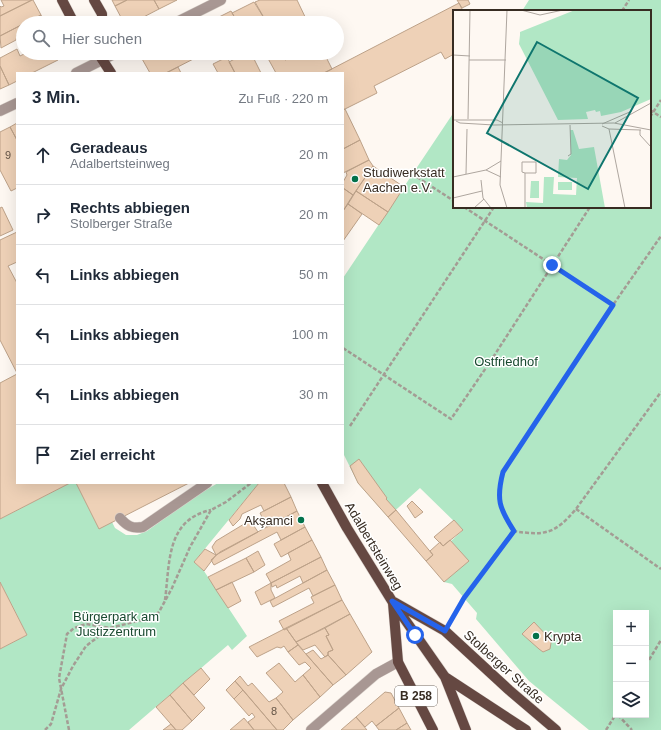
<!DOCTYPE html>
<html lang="de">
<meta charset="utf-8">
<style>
:root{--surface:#fff;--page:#f6f6f7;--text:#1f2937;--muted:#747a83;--line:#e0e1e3}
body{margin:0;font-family:Helvetica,sans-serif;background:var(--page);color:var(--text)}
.controls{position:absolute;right:12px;bottom:12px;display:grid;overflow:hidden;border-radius:0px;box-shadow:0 4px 16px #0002}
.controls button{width:36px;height:36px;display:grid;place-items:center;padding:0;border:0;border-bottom:1px solid var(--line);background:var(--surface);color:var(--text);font:20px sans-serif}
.stop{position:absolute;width:12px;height:12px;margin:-9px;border:3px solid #2563eb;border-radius:50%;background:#fff}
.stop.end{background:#2563eb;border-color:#fff;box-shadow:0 1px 4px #0008}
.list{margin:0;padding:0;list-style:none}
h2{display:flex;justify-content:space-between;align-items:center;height:52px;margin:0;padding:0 16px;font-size:17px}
h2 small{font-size:13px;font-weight:400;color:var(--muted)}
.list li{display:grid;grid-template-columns:26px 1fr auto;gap:12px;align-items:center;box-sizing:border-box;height:60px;padding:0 16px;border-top:1px solid var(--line)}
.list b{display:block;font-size:15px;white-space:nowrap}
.list p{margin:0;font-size:13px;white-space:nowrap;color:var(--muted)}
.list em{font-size:13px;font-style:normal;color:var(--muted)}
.icon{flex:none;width:22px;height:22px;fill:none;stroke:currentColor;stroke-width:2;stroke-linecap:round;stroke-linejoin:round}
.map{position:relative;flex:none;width:661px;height:730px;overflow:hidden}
.search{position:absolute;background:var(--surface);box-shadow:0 4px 16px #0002;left:16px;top:16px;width:328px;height:44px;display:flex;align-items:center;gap:10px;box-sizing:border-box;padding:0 14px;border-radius:22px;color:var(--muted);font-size:15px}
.panel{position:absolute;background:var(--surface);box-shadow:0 4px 16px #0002;left:16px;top:72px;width:328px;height:412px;border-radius:0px}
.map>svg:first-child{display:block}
</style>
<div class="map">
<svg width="661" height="730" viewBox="0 0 661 730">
<rect width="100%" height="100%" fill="#fef8f2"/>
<path fill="#b1e7c5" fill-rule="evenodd" d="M529,0H661V730H589L529,681L476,619L477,613L452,584L444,582L468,561L451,541L463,530L420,488L388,517L358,483L343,453V278L454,112V207H650V11H522ZM616,613H646V715H616Z
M70,483H76L99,528L112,522L115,528L126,535H137L147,531L194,497L218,483H259L194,562L204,571L247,636L232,650L228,645L129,730H0V649L27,635L0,582V519Z"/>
<path fill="#eed1b7" stroke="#bda289" d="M1,0H32L0,16V6L1,7L4,6Z
M32,0H33L41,15L0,36V16Z
M112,0H127L115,6Z
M127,0H154L159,9L132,23H124L115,6Z
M154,0H177L159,9Z
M260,0H297L308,23H267L255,2Z
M457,0H468L470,4L462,8Z
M254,2L267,23H238L232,13Z
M459,3L463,11H454V54L445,59L441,52L374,86L377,93L343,110V73H324Z
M231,11L238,23H220L217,18Z
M41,15L45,23H26Z
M23,24V40L20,34L17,35L16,40L1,48L0,36Z
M17,49L20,56L26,53H61L58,60L32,73H17V81L9,85L0,66V58Z
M148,53H205L166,73H150L141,57Z
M241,53H251L261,73H235L229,62L242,55Z
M265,53H281L285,60L298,53H324L332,69L324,73H276Z
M281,53H298L285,60Z
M227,57L235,73H218L213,64Z
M0,66L9,85L0,89Z
M178,67L181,73H166Z
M345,109L360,140L343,149V110Z
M17,123V140L10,127Z
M10,127L17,140V188L11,191L0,170V132Z
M360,140L369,160L343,173V149Z
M369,160L373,166L353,195L343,188V182L347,175L346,172Z
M373,166L404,187L388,212L356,191Z
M343,188L353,195L343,211Z
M356,191L388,212L379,225L348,204Z
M348,204L362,214L343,241V211Z
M2,207L13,230L0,236V208Z
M17,232V262L8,266L17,283V373L0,340V240Z
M17,374V483H70L0,519V383Z
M359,459L387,498L386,499L396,510L388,517L358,483L350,466Z
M76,483H189L99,529Z
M259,483H284L291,497L264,511L261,505L242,514L240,519L233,526L229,520Z
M291,497L297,511L267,527L260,513Z
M412,501L423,512L415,518L407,506Z
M396,510L433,555L426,561L388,517Z
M297,511L305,527L281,540L277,532L214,565L211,560L220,552Z
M454,520L463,530L443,546L434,537Z
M249,521L252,523L258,532L216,555L212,547L216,541Z
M305,527L312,540L281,557L274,544Z
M312,540L321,557L271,583L266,574L291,560L288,553Z
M450,540L469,561L444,582L426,561L433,555L430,551L440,542L443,546Z
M205,549L216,555L204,571L194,562Z
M258,551L265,565L254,572L246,558Z
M321,557L327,570L303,583L300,576L277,588L276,585L272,587L271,583Z
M246,558L254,572L216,590L208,577Z
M327,570L335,585L313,596L309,588L273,607L270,601Z
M0,582L27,635L0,649Z
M232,582L241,601L228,608L216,590Z
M271,583V590L275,598L261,605L255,592Z
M335,585L342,600L284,630L279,621L314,603L311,597Z
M342,600L350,614L316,632L296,642L286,628Z
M350,614L372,652L346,675L328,655V652L333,650L326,636L329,635L325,628Z
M534,622L549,638L551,643L550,649L543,652L539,649L522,634Z
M286,628L298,645L288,652L284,646L281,648L277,647L257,657L249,647Z
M325,628L329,635L326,636L333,650L328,652V655L325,657L315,645L303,650L296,642Z
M298,645L333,685L320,697L303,675L311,668L305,662L299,665L288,652Z
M313,650L321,659L328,655L346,675L333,685L306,654Z
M279,663L295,682L303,675L320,697L293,720L276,698L283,692L266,673Z
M201,668L210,679L194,695L183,683Z
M240,676L248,686L252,683L269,702L276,698L293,720L283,730H277L235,681Z
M235,681L243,690L234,699L226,690Z
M183,683L205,708L192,721L170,695Z
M243,690L277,730H254L248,722L255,717L252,713L249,716L234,699Z
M385,692L391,693L399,708L376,726L372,721L365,727L356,717Z
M170,695L192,721L182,730H176L156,707Z
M399,708L407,723L396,730H379L376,726Z
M356,717L367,730H341Z
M244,718L254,730H230Z
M407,723L411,730H396Z
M171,724L176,730H163Z"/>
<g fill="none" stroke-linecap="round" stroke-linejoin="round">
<defs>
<path id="minor" d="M175,23L221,0
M76,73L116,53
M0,111L17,103
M120,518C127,526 132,529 143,527L207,483
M311,730L376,674L398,662"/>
<path id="major" d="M62,0L74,23
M94,0L102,14V23
M98,53L111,73
M322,483L347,528L392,601L445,677L466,730
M394,602L445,631L509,690L556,730
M393,603L398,662L433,730
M445,677L526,730"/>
</defs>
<use href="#minor" stroke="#dad3cd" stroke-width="11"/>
<use href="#major" stroke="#dad3cd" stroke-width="11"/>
<path stroke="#a49c94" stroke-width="2.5" stroke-dasharray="4 2" stroke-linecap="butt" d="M622,11L629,0
M650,110L661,117
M650,117L661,100
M417,177L454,201
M464,207L613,305
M343,348L451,419L490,362L590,207
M350,426L494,207
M576,509L661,569
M513,531C545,536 555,534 576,509L661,392
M165,600C170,562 166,520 211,510
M451,620L464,598L513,531C499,508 496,499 503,473L613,305L661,236
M646,665L661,640
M618,715L632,730
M45,730L51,724L61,689L73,666L86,646L110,628
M69,730L59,678L67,634L74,628L86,624L110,628L150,618L159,612L172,588L190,547L211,510L226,502L251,483
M606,730L616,714"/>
<use href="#minor" stroke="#a89793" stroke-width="10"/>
<use href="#major" stroke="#654842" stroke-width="10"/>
</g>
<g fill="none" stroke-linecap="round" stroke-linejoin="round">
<path stroke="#2563eb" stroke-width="5" d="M415,635L392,601L445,631L464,598L514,531C499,508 496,499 503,472L613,305L552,265"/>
</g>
<g fill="#02724b" stroke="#fff" stroke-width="1.5">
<circle cx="355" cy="179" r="4"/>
<circle cx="301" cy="520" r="4"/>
<circle cx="536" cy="636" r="4"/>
</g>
<g text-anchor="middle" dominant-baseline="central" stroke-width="3" stroke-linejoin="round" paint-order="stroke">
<g font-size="11" fill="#655547">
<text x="8" y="155">9</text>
<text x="274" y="711">8</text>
</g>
<rect fill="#fff" stroke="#736b64" stroke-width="1" x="395" y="686" width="42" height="20" rx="3"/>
<g font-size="12" font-weight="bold" fill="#372c22">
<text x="416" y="696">B 258</text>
</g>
<g font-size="13" fill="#372c22" stroke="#fff" text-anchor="start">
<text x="363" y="172">Studiwerkstatt<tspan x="363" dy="15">Aachen e.V.</tspan></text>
<text x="293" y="520" text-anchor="end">Akşamci</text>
<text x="544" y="636">Krypta</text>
</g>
<g font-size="13" fill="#194a30" stroke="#fff">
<text x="506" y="361">Ostfriedhof</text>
<text x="116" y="616">Bürgerpark am<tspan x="116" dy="15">Justizzentrum</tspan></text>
</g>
<g font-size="13" fill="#372c22" stroke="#fff">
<text transform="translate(374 546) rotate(59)">Adalbertsteinweg</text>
<text transform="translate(504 667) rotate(42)">Stolberger Straße</text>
</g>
</g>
<g transform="translate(453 10)">
<rect width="198" height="198" fill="#fef8f2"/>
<path d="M122,0H198V89L168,102L148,106L147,101L143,102L142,100L133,102L135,109L105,110L66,34L67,25V22ZM117,120H120L126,139L141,137L152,198H74L73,192L90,193L91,167H101L100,184L123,185L124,168L105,167L106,149L114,150L118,145ZM78,171H86V188H77ZM105,172H119V180H105Z" fill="#b1e7c5"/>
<path fill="none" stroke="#aea69f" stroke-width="1" d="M54,0L47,175L54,198M68,0L87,5L110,0M0,45L17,46M16,50H53M15,109L17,0M0,110H44L50,113M3,111L7,113L41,115L161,113L198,120M162,113L198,93M149,114L179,101M149,116L156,119L188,120M156,119L172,198M187,120V125L198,137M115,146L118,144L117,115M13,164L14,119M0,167L33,160M48,167L33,160L48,151M28,170L30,188L38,198M0,188L29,181M21,198L31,189M72,198V163L69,162V152H83V163H72"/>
<path fill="#0f766e" fill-opacity="0.15" stroke="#0f766e" stroke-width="2" d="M84,32L185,88L135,179L34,123Z"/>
<rect width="198" height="198" fill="none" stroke="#372c22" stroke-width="2"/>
</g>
</svg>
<div class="controls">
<button>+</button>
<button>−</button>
<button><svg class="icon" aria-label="layers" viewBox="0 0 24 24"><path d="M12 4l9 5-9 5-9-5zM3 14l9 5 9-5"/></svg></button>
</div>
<div class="stop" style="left:415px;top:635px"></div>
<div class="stop end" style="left:552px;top:265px"></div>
<div class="search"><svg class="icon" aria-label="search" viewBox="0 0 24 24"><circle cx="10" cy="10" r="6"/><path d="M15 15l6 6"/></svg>Hier suchen</div>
<section class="panel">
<h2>3 Min.<small>Zu Fuß · 220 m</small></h2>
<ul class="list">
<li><svg class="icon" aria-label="ahead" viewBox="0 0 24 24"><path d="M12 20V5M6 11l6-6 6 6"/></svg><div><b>Geradeaus</b><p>Adalbertsteinweg</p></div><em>20 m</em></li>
<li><svg class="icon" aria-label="right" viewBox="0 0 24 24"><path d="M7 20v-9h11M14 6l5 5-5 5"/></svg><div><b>Rechts abbiegen</b><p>Stolberger Straße</p></div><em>20 m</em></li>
<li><svg class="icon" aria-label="left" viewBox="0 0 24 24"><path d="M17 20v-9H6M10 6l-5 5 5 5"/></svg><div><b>Links abbiegen</b></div><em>50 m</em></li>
<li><svg class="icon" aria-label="left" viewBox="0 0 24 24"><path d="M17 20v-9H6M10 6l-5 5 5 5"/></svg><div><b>Links abbiegen</b></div><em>100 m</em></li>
<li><svg class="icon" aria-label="left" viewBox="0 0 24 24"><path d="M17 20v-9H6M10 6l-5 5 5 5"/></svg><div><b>Links abbiegen</b></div><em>30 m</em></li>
<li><svg class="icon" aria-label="arrive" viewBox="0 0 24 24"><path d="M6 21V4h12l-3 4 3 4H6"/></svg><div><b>Ziel erreicht</b></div></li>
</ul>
</section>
</div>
